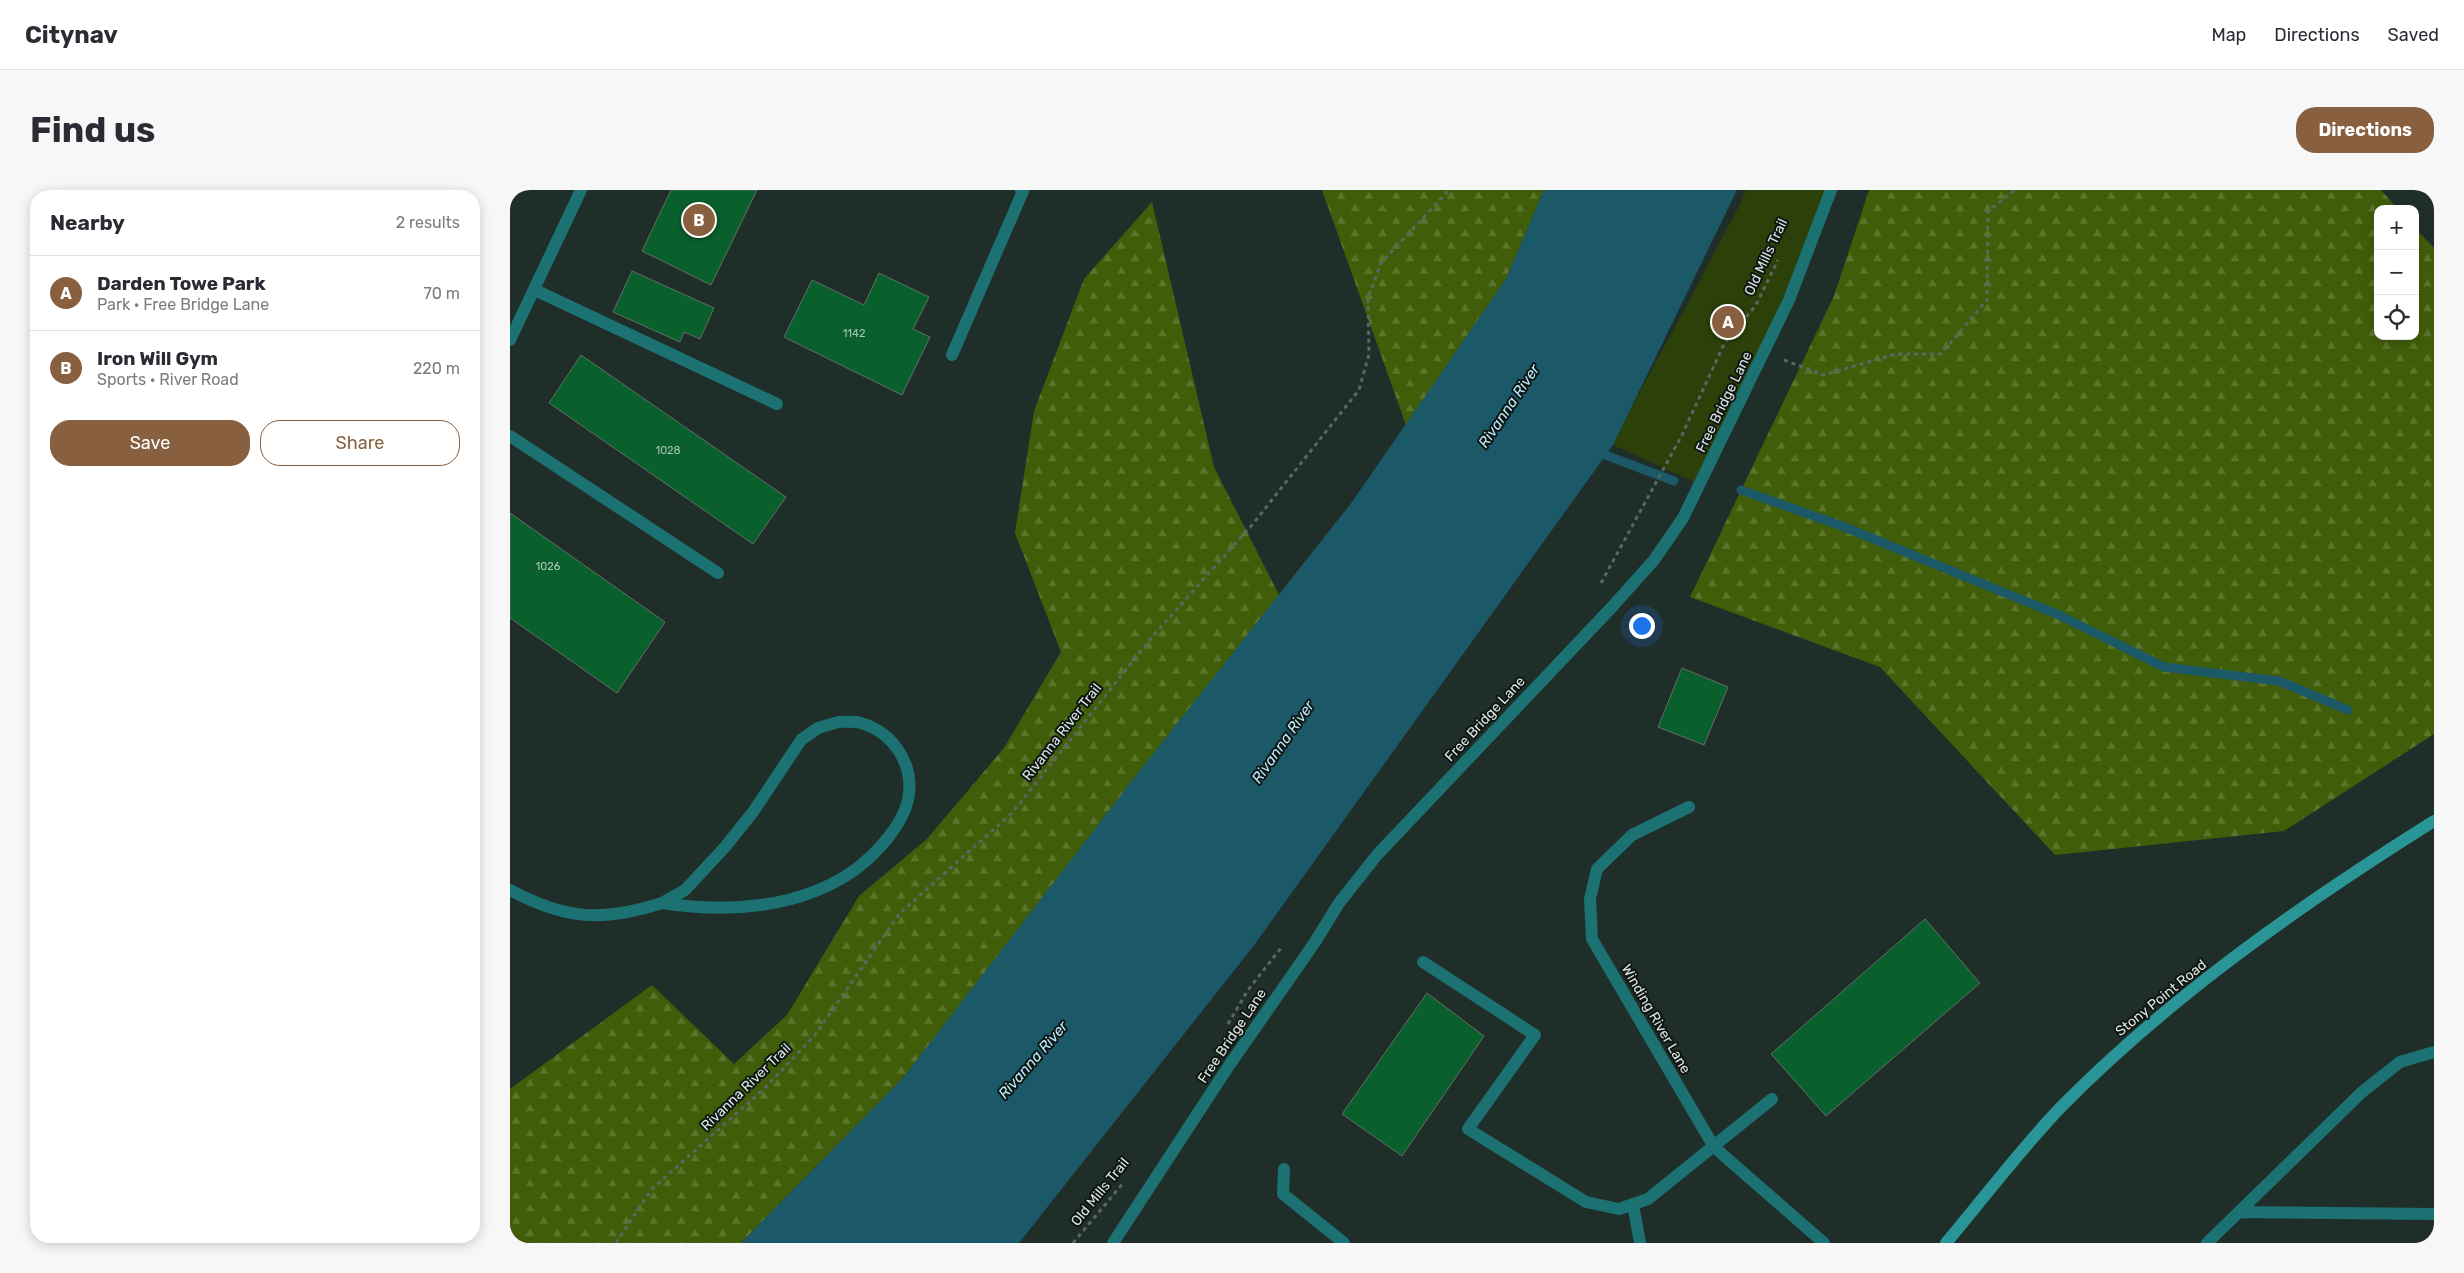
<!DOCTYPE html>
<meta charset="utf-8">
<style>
:root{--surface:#fff;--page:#f7f7f7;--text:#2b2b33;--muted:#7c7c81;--line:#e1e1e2;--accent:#88603f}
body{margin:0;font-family:Rubik,sans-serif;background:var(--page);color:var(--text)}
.controls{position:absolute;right:15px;top:15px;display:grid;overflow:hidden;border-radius:10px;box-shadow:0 2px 12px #0003}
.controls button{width:45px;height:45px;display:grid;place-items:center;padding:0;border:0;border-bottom:1px solid var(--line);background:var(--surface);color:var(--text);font:25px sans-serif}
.you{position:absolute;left:1131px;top:435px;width:18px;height:18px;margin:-12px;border:4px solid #fff;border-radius:50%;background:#1a73e8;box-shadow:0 0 0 8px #1a73e833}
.badge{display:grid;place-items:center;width:32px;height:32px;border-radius:50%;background:var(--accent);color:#fff;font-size:16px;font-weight:700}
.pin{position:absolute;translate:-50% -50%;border:2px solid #fff;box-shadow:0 1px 5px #0006}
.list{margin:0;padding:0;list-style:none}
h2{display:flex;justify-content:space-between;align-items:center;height:65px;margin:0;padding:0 20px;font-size:21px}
h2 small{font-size:16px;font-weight:400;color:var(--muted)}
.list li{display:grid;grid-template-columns:32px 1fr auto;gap:15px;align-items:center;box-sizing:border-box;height:75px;padding:0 20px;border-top:1px solid var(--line)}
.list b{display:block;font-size:19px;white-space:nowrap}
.list p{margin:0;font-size:16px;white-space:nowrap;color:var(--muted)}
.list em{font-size:16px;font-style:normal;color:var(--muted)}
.actions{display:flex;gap:10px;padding:15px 20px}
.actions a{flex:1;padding:11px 0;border:1px solid var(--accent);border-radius:20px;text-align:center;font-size:18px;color:var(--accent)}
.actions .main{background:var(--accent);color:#fff}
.icon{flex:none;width:28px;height:28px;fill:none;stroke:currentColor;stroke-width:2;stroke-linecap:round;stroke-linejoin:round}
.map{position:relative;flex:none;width:1924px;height:1053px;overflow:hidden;border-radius:20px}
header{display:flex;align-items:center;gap:30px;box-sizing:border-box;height:70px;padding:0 25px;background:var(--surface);border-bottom:1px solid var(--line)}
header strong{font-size:24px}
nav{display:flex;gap:28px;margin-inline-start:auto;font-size:18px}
.intro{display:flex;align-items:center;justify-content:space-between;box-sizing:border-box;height:120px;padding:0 30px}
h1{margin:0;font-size:35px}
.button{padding:12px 22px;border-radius:20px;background:var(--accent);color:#fff;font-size:18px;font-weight:700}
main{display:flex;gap:30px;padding:0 30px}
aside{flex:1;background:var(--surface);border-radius:20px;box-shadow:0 2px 12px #0003}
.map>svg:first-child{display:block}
</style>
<header>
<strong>Citynav</strong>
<nav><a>Map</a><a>Directions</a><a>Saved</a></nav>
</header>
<div class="intro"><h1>Find us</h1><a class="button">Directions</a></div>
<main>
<aside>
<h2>Nearby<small>2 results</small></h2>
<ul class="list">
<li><span class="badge">A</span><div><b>Darden Towe Park</b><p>Park · Free Bridge Lane</p></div><em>70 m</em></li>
<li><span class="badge">B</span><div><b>Iron Will Gym</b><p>Sports · River Road</p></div><em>220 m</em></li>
</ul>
<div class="actions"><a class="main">Save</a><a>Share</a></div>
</aside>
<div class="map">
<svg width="1924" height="1053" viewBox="0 0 1924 1053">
<defs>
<pattern id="forest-firs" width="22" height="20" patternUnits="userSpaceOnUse" patternTransform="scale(1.25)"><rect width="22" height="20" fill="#405e09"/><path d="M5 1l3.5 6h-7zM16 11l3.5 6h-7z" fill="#5b752d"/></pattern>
</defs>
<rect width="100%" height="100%" fill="#202e2a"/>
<path fill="#2c4009" d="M1236,0H1319L1290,81L1191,295L1103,255C1134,190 1171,129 1203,65C1214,43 1227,23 1236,0Z"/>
<path fill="url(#forest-firs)" d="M812,0H1034L996,89L896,235Z
M1359,0H1871L1888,19H1868V146H1905V38L1924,58V544L1774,641L1545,665L1370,477L1180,407L1324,106Z
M642,12L704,277L769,405L393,888L231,1053H0V899L142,795L224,874L277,825L349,706L417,649L494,558L551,462L505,343L524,221L574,89Z"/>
<path fill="#1b5969" d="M1034,0H1227L1103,255L745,754L509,1053H231L393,888L624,588L842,312L996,89Z"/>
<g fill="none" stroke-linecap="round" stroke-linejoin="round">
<path stroke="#1b5969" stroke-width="9" d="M1085,261L1164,291
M1231,300L1332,336L1549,425L1654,477L1769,491L1838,520"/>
</g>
<path fill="#09602d" stroke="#636f66" d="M161,0H247L201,95L132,61Z
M122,81L204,118L190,149L174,142L170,152L103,122Z
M369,83L419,107L403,139L420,147L392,205L274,147L302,90L354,115Z
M71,165L276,307L243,354L39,213Z
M0,323L155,432L107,503L0,428Z
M1172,478L1218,497L1194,555L1148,537Z
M1415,729L1470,793L1316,926L1261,864Z
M917,803L974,846L892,966L832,924Z"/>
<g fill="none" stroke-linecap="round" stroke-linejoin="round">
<path stroke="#5a6763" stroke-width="3" stroke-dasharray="4 4" stroke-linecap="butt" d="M1274,170L1313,185L1386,164H1431L1477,110L1478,21L1505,0
M1091,393L1172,245L1214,154L1246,115L1268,70
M718,834L738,800L771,758
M106,1053L142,999L254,899L305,845L390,723L502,623L642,447L742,335L849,200L859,164L858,108L871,73L939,0
M563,1053L614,992"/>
<path stroke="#1c7172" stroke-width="12" d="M25,100L267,214
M442,165L513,1L511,0
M0,246L208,383
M328,532C336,532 344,531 351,533C384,543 405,575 398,610C392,636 367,663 346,679C291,719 217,723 152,713L175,700L215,657L243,622L291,550L308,538Z
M0,700C56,730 92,732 152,713
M913,772L1025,845L958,939L1076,1012L1109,1019L1138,1009L1262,909
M774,979L773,1004L834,1053
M1123,1014L1130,1053
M1729,1022L1924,1024
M1697,1053L1852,902L1890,872L1924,862"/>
<path stroke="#1c7172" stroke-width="12" d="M603,1053L718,877L805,752L829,713L867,665L1102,417L1144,370L1173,328L1279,110L1321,0"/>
<path stroke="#1c7172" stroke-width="12" d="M1179,617L1122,645L1087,679L1080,709L1082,749L1204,957L1314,1053"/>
<path stroke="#1c7172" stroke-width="12" d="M0,150L71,0"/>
<path stroke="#2a9596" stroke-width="12" d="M1436,1053C1475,1007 1511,958 1553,915C1663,804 1792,714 1924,631"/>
</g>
<g text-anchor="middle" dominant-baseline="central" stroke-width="4" stroke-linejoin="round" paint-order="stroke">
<g font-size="11" fill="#a8c4b5">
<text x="344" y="143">1142</text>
<text x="158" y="260">1028</text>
<text x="38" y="376">1026</text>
</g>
<g font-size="14" fill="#dde6e2" stroke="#0e1513">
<text transform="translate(1256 67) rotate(-65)">Old Mills Trail</text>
<text transform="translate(1214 212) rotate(-64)">Free Bridge Lane</text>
<text transform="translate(975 529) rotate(-47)">Free Bridge Lane</text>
<text transform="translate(552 542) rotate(-52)">Rivanna River Trail</text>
<text transform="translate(1651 808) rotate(-39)">Stony Point Road</text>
<text transform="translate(1146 829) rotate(60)">Winding River Lane</text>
<text transform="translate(722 846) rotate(-56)">Free Bridge Lane</text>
<text transform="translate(236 897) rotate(-44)">Rivanna River Trail</text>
<text transform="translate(590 1002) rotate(-51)">Old Mills Trail</text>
</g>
<g font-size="15" font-style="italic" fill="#baedfd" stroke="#0e1513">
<text transform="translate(999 216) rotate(-56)">Rivanna River</text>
<text transform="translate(773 552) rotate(-55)">Rivanna River</text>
<text transform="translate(523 870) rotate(-49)">Rivanna River</text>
</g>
</g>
</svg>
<div class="controls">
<button>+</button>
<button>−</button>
<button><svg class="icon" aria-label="locate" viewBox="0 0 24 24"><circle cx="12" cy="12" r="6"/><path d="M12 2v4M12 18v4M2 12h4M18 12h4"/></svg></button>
</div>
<div class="you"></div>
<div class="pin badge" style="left:1218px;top:132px">A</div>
<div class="pin badge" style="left:189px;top:30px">B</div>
</div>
</main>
